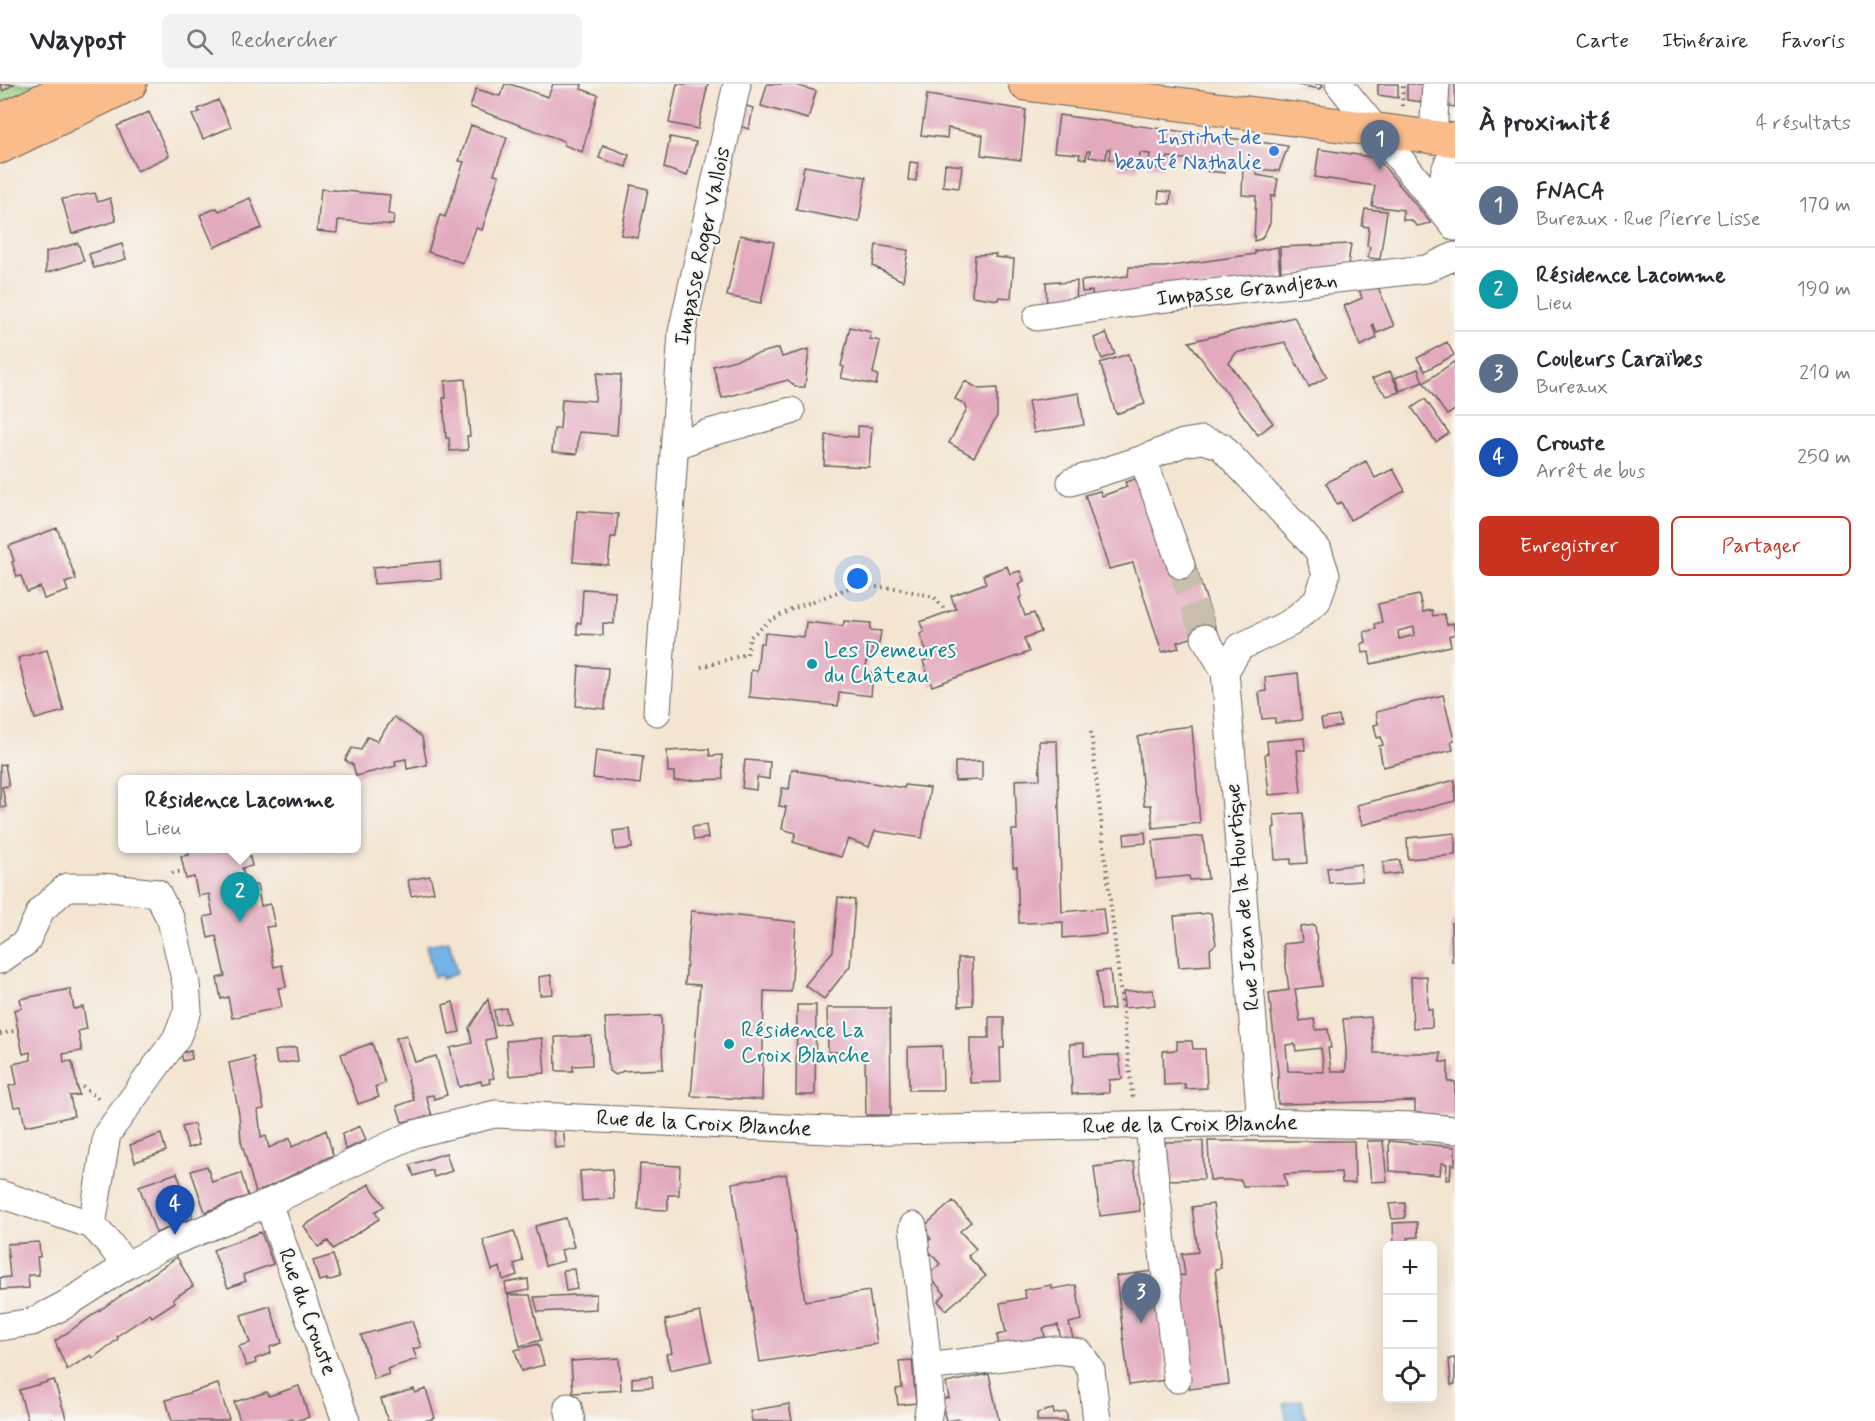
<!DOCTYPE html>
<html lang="fr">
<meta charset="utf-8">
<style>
:root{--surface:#fff;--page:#f2f2f3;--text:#2b2b33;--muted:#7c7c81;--line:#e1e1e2;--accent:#c8321e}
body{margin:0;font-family:Mynerve,sans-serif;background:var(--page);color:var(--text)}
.controls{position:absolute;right:18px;bottom:18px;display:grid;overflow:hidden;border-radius:9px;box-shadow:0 6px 24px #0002}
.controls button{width:54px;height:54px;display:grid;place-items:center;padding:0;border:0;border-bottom:2px solid var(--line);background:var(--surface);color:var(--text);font:30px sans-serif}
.you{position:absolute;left:858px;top:495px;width:21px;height:21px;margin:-15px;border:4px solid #fff;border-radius:50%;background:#1a73e8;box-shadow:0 0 0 9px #1a73e833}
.badge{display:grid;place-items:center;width:39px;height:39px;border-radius:50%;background:var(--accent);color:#fff;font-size:20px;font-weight:700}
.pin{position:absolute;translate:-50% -50px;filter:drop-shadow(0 2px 3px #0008)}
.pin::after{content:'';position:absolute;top:32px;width:21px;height:18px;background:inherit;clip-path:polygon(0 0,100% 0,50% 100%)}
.popup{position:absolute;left:118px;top:691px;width:243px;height:78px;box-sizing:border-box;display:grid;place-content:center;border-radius:9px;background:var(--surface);filter:drop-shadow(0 2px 4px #0005);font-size:20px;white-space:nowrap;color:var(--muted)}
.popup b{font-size:22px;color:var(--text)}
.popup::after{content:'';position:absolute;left:50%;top:100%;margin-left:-12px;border:12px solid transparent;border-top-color:var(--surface)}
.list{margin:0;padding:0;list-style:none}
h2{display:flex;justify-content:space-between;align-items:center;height:78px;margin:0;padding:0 24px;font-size:26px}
h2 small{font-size:20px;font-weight:400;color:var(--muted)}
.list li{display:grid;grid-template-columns:39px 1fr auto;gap:18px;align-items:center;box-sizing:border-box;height:84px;padding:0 24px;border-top:2px solid var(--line)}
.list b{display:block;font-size:22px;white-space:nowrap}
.list p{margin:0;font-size:20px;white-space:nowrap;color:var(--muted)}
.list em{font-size:20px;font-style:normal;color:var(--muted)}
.actions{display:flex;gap:12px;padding:18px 24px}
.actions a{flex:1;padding:14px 0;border:2px solid var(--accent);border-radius:9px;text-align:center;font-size:21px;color:var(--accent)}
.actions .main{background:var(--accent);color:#fff}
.icon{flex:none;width:33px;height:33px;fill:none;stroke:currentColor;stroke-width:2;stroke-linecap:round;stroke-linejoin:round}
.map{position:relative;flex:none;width:1455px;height:1337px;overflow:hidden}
header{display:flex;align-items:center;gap:36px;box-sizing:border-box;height:84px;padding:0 30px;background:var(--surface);border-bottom:2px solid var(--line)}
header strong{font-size:28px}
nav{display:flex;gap:33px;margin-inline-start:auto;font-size:21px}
.search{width:420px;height:54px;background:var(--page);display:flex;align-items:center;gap:15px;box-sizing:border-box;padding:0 21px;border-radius:9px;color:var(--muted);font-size:22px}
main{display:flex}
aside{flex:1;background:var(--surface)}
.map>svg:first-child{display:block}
</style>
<header>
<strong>Waypost</strong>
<div class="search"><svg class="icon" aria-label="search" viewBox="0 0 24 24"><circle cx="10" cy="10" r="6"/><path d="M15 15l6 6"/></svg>Rechercher</div>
<nav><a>Carte</a><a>Itinéraire</a><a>Favoris</a></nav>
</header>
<main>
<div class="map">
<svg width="1455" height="1337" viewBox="0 0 1455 1337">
<rect width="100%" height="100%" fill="#f6f6f2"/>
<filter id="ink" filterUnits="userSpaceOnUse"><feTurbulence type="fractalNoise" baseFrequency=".0167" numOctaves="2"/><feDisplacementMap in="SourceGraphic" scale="12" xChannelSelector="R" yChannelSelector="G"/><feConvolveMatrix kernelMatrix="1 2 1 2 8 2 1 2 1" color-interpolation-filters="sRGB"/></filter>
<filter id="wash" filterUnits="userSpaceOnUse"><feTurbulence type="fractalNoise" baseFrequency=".008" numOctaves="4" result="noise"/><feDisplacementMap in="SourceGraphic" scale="24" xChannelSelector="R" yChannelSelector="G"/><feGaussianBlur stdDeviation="1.35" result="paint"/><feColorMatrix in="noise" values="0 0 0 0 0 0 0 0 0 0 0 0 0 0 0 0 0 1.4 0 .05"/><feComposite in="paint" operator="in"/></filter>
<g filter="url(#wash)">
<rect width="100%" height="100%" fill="#f4e5d2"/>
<path fill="#99cb7b" stroke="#5a744c" stroke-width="1.5" d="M0,0H45L0,23Z"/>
<path fill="#73b4e8" stroke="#486882" stroke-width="1.5" d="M449,857L457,889L442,895L441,891L434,893L426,861Z
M1302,1316L1306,1337H1287L1284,1320Z"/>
<g id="blocks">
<path fill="#e3aabe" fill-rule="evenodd" d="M0,0H14L3,7Z
M505,0H510L548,13L553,0H582L581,5L598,11L582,68L564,61V57L470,23L476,5L500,12Z
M677,0H708L698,45L669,39Z
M767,0H792L816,7L808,35L761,22Z
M1292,0H1322L1323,2L1320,5Z
M1378,0H1398V14L1378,11Z
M1407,0H1431L1430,19L1407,16Z
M1442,0H1455V23L1441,21Z
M927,11L1026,26L1021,76L981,71L983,51L948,44L947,54L921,51Z
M218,16L231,43L203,55L192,31L200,28L198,25Z
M743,21L753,24L749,45L739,42Z
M149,28L169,72L137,87L117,42Z
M1059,31L1288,62L1279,87L1256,85L1257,91L1278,95L1275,112H1271L1270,139L1266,147L1261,155L1254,157L1256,112L1242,111L1243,83L1226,80L1225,89L1207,87L1208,78L1168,73L1167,77H1163L1161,85L1148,83L1150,70L1140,69L1138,87L1120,85L1121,77L1109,75L1110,65H1107L1106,75L1089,73L1090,67H1087L1086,75L1079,74L1080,70L1054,68Z
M471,41L507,54L494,90L499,91L482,146L476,144L463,179L428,168L440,131L445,133L464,78L459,77Z
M670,53L696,58L687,92L664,84Z
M603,61L629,71L626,83L599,74Z
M1319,65L1377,74L1431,139L1417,142L1411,136H1403V126L1372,122L1375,102L1315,93Z
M910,78L918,79L916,97L908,96Z
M945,80L962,82L959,104L943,102Z
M804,82L866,93L859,138L796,126Z
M631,101L648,105L638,154L621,151Z
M321,105L390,111L388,130L394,131L393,141L338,136L337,149L317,147Z
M1159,107L1171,108L1170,120L1158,119Z
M95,109L98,118L110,114L116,137L72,150L62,115Z
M250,114L262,144L214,163L200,131L217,124L219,127Z
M1365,125L1387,127L1380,175L1368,174L1370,163L1367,162L1369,143L1362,142Z
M740,151L774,158L761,219L727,212Z
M78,159L84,177L46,189V168Z
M122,160L126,175L94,184L89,170Z
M1351,160L1347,187L1281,190L1280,163Z
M876,161L908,166L903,197L873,182Z
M1278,163L1280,193L1093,218L1092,207L1082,208L1081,197L1128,192L1129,183H1164L1255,170V167Z
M996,170L995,173L1014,175L1011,214L999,213L998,216L972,212L975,171Z
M1059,197V199L1077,197L1076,221L1047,225L1046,198Z
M1376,198L1394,242L1377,249L1373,240L1372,241L1377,254L1360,262L1344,222L1362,214L1359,205Z
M1294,233L1327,293L1309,303L1285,258L1236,269L1229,279L1273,339L1258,351L1189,258Z
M850,243L871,248L870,255L880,257L873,289L878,291L876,301L841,294L844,283L841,282Z
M1106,249L1115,270L1102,275L1094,254Z
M1447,258L1454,271L1425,287L1417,274Z
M779,264L782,273L809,265L805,303H796L788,296L722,314L713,282Z
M1128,270L1145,320L1116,330L1100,279Z
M1455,277V326L1447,331L1424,299Z
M1418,285L1423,298L1400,307L1395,294Z
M1390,287L1399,308L1387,312L1372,295Z
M597,289L621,291L617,351L579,348L577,370L552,368L554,345H560L562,315L595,317Z
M465,295L470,352H467L468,366L450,367L449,354H446L443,314H446L445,297Z
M965,297L979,305L997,304V332L974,373L949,359L967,325L965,320L955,315Z
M1079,309L1084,341L1034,349L1028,317Z
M1425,315L1449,349L1436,358L1412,324Z
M858,342L872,343L869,383L824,381L826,351L858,353Z
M1366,377L1375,394L1393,385L1405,407L1350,436L1341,418L1337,420L1326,399Z
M1139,394L1170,484L1194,478L1218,551H1201L1177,558L1179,564L1162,568L1133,479L1109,485L1085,411L1100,407L1102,412L1127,403L1125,398Z
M577,427L618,430L616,453H611L608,481L573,478Z
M57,444L76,495L65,499L68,507L44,515L40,503L27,508L21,492L17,493L12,478L14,477L9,462Z
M440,477L441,495L374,500L373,483Z
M1007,482L1010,490L1020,487L1024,497L1018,500L1022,513L1019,514L1025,532L1034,529L1041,548L1024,554L1029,568L932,602L923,577L929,575L920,550L924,548L920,538L956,525L951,512L986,499L983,491Z
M583,505L615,507L614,540L603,539V551L577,550V539H581Z
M1419,511L1423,528L1432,526L1433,532L1444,530L1447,541L1453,539L1455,550L1449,552L1451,562L1371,580L1369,568L1363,569L1361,560L1366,558L1364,548L1376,545L1375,540L1382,538L1378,520ZM1414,543L1415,551L1399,555L1398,547Z
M844,537L871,539L870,546L881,547L879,560L873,559L871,573L867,572L866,589H873L871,612L839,608L838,622L749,613L751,586L757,587L760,559H764L765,549L804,553L806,538L843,542Z
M47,566L64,627L35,635L18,574Z
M579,582L608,584L605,625L576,622Z
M1298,589L1302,636L1275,639V634L1262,635L1259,608L1266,607L1265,593Z
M1443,611L1454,656L1451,657L1453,666L1383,683L1379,662L1383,661L1381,653L1377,654L1374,641L1378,640L1376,628Z
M1339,632L1341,642L1323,645L1321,635Z
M394,633L422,653L427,681L407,685L406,675L395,677L396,682L356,692L353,681L345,676L352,664L361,666L367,653L377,657Z
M1192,642L1200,739L1153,744L1151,721H1144L1138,653L1166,645Z
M1304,654L1305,666H1297L1301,708L1269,711L1265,670L1268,669L1267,657Z
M1039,657H1057L1062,828L1103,824L1106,850L1063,854V838L1019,839L1017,783H1013L1012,746H1017L1015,696L1040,695Z
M709,665L710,672L722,671L723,695L674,697V688H668L667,667Z
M596,666L643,672L640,700L593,694Z
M745,676L770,678L769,695L757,693L756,706L742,704Z
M982,677V696L955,697V678Z
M5,680L9,702L2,703L6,723L0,724V681Z
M792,685H798V687L904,704L905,701L930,704L922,754L875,747L869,763L848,755L841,773L793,758L796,749L782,745L786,723L779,722L782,704L789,705Z
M1455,696V717L1362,741L1357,721Z
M1303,729L1307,779L1291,780V775L1275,776L1273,744L1275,743L1274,731Z
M706,741L708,754L694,756L692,743Z
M630,745L632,764L615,766L613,747Z
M1145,748L1146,759L1125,761L1124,750Z
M1455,749V771L1408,775L1407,754Z
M1203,752L1208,795L1190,796L1189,792L1156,795L1152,757Z
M188,765H248L252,782L242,784L247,803L257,801L261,822L270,820L275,842L266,843L274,883L282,881L286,903L278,904L282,923L232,934L228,913L221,915L217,894L225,892L216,852L208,854L204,833L213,831L209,810L198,812L194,793L186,795L181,772L189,771Z
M1400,776L1401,789L1384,791L1383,778Z
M1361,780L1362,797L1329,799L1327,784Z
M430,792L434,808L411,812L408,796Z
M838,813L855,816L850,882L824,915L805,901L833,867Z
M691,827L796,838L791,908L764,907L762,1016L691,1012L700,901L685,900Z
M1211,829L1216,860L1210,865L1211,881L1179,883L1174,832Z
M1451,839H1455V878H1452Z
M1315,841L1322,902L1295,905L1300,937L1314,935L1316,946L1328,945L1331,964H1328L1331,987H1346V963L1343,935L1371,933L1374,969H1441L1440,978H1448V998H1455V1032L1415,1029V1017L1278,1020V988L1269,909L1289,906L1283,860L1302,858L1300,843ZM1295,960L1296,967L1321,964L1324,988L1288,987L1286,961Z
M958,874H972L973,921L959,922Z
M1110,886L1114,925L1101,926L1097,888Z
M551,891L553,910L540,911L539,893Z
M1427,892L1428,925H1432V943L1413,944L1411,893Z
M70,905L74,925L83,923L87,945L78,947L82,967L63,970L64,978L72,977L79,1011L70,1012L74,1032L25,1042L21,1022L14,1023L9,1002L17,1000L13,980L31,976L30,968L23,970L14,926L22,924L20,915Z
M1153,906L1155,921L1124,924L1123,908Z
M488,915L495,954L485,956L494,994L489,995L490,999L482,1001L481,997L459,1003L450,964L472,959L469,944Z
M453,918L460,948L449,950L443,921Z
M797,921H816L815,1011H796Z
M506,924L509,939L496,941L494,926Z
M827,924H890L891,1031H866L865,968H828Z
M661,932L663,985L623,987L616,991L609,987L605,934Z
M989,933H1004V964H1000L1001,998L970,999V954H989Z
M406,951L415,978L436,972L447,1011L434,1015L433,1011L426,1012L432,1032L402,1038L397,1022L414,1016L396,954Z
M591,952L592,981L573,982V987H556L555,953Z
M542,954L545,989L509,992L506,957Z
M1177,957H1192L1193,965H1205L1207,1004L1185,1005V1000L1164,1001L1163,967L1177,966Z
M372,959L385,999L375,1003L379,1013L358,1020L341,970Z
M1084,959V972L1119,971L1122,995L1109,996V1009L1072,1010L1070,960Z
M942,962L943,1006H909L908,963Z
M296,963L298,977L277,980L275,967Z
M191,967L192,975L183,977L181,969Z
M254,973L264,1025L258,1026L261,1053L266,1052L269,1064L290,1054L292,1063L326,1046L333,1071L256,1109L241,1057L239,1030L229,979Z
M194,1040L199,1061L188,1064L182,1043Z
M360,1042L366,1056L345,1066L342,1050Z
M563,1043L565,1063L555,1064L553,1044Z
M161,1050L166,1067L135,1078L130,1061Z
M1203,1057L1204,1095L1167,1096L1165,1058Z
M1208,1057H1354L1355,1099H1342L1341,1088L1284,1090L1287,1102H1243L1241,1096H1210Z
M1367,1057H1383L1387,1097L1371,1098Z
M1389,1057L1455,1063V1081L1451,1080L1450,1096H1446L1447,1080L1441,1079L1440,1091L1390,1087Z
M446,1069L452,1087L434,1093L432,1086L414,1092L410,1081Z
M1134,1078L1140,1127L1100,1132L1094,1083Z
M640,1080L680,1082L679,1111H668V1126L638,1125Z
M207,1082L212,1098L241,1089L248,1112L205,1128L191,1087Z
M612,1085L614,1115L582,1117L580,1087Z
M177,1089L193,1134L156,1149L139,1102Z
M786,1090L805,1217L869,1207L877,1260L760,1278L732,1099Z
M369,1100L384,1122L375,1128L379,1135L333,1165L328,1157L318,1163L304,1142Z
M953,1117L971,1138L960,1147L976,1165L968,1172L986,1192L946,1226L938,1217L945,1210L928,1191L940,1180L924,1161L931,1155L922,1144Z
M1405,1119V1134L1392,1135L1389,1120Z
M1213,1120L1221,1184L1215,1185L1229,1300L1190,1305L1176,1192L1185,1191L1182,1170L1198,1168L1192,1123Z
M566,1134L574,1163L561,1166L564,1177L545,1182L535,1142Z
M1417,1138L1418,1153L1408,1154L1409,1161H1394L1393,1139Z
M514,1147L523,1177L514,1180L517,1191L503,1196L500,1183L492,1186L483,1156Z
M261,1148L273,1180L243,1191L246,1197L228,1204L213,1166Z
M39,1158L40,1173H37L39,1191H28L29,1204L0,1206V1194L10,1193L7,1160Z
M333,1171L340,1193L327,1197V1195L319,1197L313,1177Z
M177,1173L193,1202L173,1215L175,1218L152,1233L150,1230L117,1252L118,1255L93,1274L91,1271L67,1286L55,1257Z
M574,1185L577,1205L566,1207L563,1186Z
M1153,1187L1166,1296L1129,1301L1116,1192Z
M528,1195L529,1206L507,1210L505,1199Z
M1051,1201L1052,1205L1076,1201L1082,1236L1069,1239L1073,1254L1061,1256L1058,1241L1043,1244L1045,1253L999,1262L997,1251L1006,1249L1000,1219L1026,1214L1024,1206Z
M596,1210V1225L538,1228L534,1213Z
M508,1211H530L541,1256L520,1262Z
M270,1222L282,1259L270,1263L271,1269L255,1275L256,1279L246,1282L239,1262L250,1259L241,1231Z
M700,1228L711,1277L670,1286L666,1270L672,1269L665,1236Z
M412,1237L421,1263L413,1265L417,1275L387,1285L389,1290L374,1295L361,1251Z
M538,1260L544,1281L521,1287L515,1266Z
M619,1274L621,1306L573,1309L571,1277Z
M1455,1274V1300L1451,1301L1449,1275Z
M912,1276L916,1319L898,1321L896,1305L902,1304L899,1277Z
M989,1290L999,1337H960L959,1335L946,1337L941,1315L949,1314L946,1299Z
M652,1292L653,1303L632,1304V1294Z
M54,1296L67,1337H53L52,1335L46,1337H28L19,1306Z
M218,1300L229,1335L221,1337H172L166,1316Z
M299,1302L309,1333L295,1337L292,1335L286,1337H240L234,1318L267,1308L269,1312Z
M414,1305L415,1309L426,1305L435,1334L424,1337H388L381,1315Z
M789,1320L792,1337H752L750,1327Z
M1053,1325L1054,1330L1066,1328L1068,1337H1037V1329Z"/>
</g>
</g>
<g filter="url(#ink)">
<use href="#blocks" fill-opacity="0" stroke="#68625c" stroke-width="1.5"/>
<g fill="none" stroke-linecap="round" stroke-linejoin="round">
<path stroke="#c9bdae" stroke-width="27" stroke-dasharray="27 14" stroke-linecap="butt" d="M1181,481L1205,554"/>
<defs>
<path id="minor" d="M1339,0L1455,143
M1433,53L1436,0
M1453,131C1443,101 1437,95 1455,67
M1037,233L1158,215L1426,185L1455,172
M675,362L705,350L791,327
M1143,375L1181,481
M1071,398L1143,375L1183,359L1202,356L1221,362L1318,466L1326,491L1317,517L1290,539L1240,563L1225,587L1261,1038
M1205,554L1225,587
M657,628L682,248L737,0
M0,876L26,858L41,826L67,803H102L157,809L171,836L186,899L188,926L176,955L107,1050L92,1141
M1149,1042L1177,1295
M0,1110L92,1141L109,1159L126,1182
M268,1119L346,1337
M913,1142L928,1283
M0,1243L32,1238L65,1221L126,1182L165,1161L268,1119L414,1050L495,1030L848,1047L1261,1038L1414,1042L1455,1046
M568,1323L571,1337
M927,1337L930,1319L928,1283L1057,1266L1080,1269L1091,1286L1097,1337"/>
<path id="major" d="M1025,0L1455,56
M2,36L76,0
M0,63L130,0"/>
</defs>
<use href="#minor" stroke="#68625c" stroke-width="29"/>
<use href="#major" stroke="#68625c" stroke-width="35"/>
<path stroke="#68625c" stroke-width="4" stroke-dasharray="1.5 4.5" stroke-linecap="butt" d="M1402,22L1403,0
M701,583L747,570L750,553L770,537L792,525L854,502L896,504L934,513L947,528
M1091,648L1133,1017
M172,789L184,787
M0,950L18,946
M77,1004L81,1002L101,1016"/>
<use href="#minor" stroke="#fff" stroke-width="27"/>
<use href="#major" stroke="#f9bc8a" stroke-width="33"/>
</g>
</g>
<circle fill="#3f7fe0" stroke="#f6f6f2" stroke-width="2" cx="1274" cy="67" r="6"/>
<g fill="#0f9aa8" stroke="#f6f6f2" stroke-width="2">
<circle cx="812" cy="580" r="6"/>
<circle cx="729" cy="960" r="6"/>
</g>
<g text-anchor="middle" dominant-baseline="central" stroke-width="4.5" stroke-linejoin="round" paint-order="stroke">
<g font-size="22" fill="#366cbe" stroke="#f6f6f2" text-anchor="end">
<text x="1262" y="54">Institut de<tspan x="1262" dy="25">beauté Nathalie</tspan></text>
</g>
<g font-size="22" fill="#1c1c1c" stroke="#f6f6f2">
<text transform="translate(703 162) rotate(-78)">Impasse Roger Vallois</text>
<text transform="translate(1247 206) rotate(-6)">Impasse Grandjean</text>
<text transform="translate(1243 813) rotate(-95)">Rue Jean de la Hourtique</text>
<text transform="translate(704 1040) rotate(3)">Rue de la Croix Blanche</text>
<text transform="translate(1190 1041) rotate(-1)">Rue de la Croix Blanche</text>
<text transform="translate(307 1228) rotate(70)">Rue du Crouste</text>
</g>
<g font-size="22" fill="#0d838f" stroke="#f6f6f2" text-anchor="start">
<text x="824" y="567">Les Demeures<tspan x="824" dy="25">du Château</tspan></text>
<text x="741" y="947">Résidence La<tspan x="741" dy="25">Croix Blanche</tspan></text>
</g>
</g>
</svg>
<div class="controls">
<button>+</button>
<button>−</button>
<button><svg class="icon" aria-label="locate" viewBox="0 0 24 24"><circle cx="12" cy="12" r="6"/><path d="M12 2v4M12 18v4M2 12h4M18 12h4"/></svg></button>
</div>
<div class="you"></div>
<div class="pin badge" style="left:1380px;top:86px;background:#5c6f8a">1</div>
<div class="pin badge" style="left:240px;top:838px;background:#0f9aa8">2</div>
<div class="popup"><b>Résidence Lacomme</b>Lieu</div>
<div class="pin badge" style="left:1141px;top:1239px;background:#5c6f8a">3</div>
<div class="pin badge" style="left:175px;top:1151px;background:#1a4fb4">4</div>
</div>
<aside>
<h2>À proximité<small>4 résultats</small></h2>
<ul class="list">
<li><span class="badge" style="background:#5c6f8a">1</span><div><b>FNACA</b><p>Bureaux · Rue Pierre Lisse</p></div><em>170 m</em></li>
<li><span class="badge" style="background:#0f9aa8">2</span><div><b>Résidence Lacomme</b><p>Lieu</p></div><em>190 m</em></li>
<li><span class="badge" style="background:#5c6f8a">3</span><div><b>Couleurs Caraïbes</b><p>Bureaux</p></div><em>210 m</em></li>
<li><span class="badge" style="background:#1a4fb4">4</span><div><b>Crouste</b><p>Arrêt de bus</p></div><em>250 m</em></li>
</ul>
<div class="actions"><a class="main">Enregistrer</a><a>Partager</a></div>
</aside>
</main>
